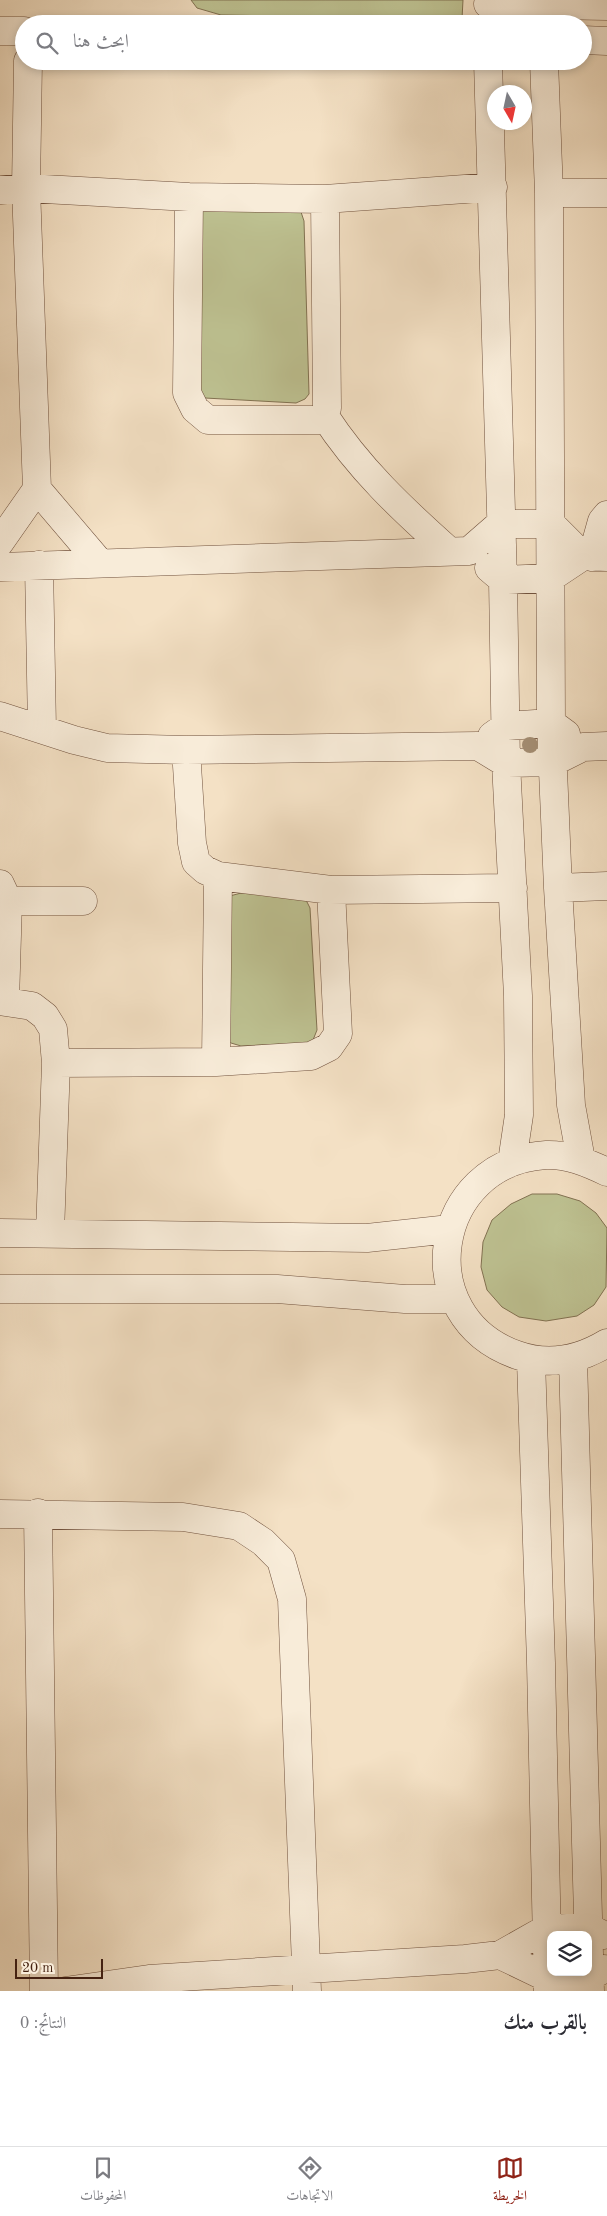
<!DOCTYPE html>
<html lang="ar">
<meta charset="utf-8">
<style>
:root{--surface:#fff;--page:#f7f7f7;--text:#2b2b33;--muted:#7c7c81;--line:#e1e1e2;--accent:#8f2418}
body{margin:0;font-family:"Old Standard TT",Amiri,serif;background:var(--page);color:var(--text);direction:rtl}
.controls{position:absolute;right:15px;bottom:15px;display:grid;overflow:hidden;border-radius:10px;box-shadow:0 2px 8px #0003}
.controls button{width:45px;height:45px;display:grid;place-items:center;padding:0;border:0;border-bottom:1px solid var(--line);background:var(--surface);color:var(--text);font:25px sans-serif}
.compass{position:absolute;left:487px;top:85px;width:45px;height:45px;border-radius:50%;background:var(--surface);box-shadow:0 2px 8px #0003;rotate:171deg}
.scale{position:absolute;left:15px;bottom:12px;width:88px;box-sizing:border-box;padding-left:5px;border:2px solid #452211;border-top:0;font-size:14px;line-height:18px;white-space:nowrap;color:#452211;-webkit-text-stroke:4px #f8ecd9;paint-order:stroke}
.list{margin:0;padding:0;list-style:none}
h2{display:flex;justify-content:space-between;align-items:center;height:65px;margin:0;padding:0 20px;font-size:21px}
h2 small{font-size:16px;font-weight:400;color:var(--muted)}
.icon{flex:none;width:28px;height:28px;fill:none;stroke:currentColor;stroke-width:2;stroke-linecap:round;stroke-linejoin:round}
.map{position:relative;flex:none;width:607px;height:1991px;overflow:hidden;direction:ltr}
.search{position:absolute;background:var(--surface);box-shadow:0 2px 8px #0003;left:15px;right:15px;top:15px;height:55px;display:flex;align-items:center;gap:12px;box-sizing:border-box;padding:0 18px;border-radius:28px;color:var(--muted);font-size:19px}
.sheet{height:155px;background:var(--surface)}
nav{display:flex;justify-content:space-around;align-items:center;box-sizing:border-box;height:70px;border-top:1px solid var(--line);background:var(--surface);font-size:14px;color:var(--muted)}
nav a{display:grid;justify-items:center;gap:2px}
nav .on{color:var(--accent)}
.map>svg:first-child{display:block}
</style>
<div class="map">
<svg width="607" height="1991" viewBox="0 0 607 1991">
<rect width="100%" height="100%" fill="#f4e1c5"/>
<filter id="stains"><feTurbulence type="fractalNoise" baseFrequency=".004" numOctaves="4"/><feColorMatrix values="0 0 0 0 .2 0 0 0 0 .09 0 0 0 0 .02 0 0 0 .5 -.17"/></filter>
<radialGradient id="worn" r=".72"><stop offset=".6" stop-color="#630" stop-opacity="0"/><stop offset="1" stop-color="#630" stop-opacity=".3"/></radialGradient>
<path fill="#bec292" stroke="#827252" d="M191,0H463L462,19L221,15L197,8Z
M200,211L301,212L304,221L309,394L305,399L296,403L205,398L199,391Z
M241,893L297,894L306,900L310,908L317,1030L313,1040L307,1043L241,1046L231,1043L226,1038V897Z
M532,1194H557L580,1201L596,1213L607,1228L606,1287L594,1305L577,1316L546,1321L519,1317L502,1307L487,1290L481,1267L483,1242L492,1220L511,1204Z"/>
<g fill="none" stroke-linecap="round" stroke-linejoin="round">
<defs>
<path id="minor" d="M488,4L607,6
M0,31H24
M583,40L607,41
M488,61L503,580L506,763L518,996L519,1115L512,1162
M544,61L549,193L551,723L558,888L571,1105L581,1160
M0,190L26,188L189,197L325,199L493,187
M549,193H607
M189,197L187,393L195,409L208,420H318L324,415L327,408L325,199
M324,415C359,469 402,509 449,551
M37,489L100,563
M0,542L37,489L26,188L28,61
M592,557L602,521L607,515
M39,565L42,729
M0,567L469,551L500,524H551L583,556
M489,568L503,580L550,578L583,556L607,557
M0,716L74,740L107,748L186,750L478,746L506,763L553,762L583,747L607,746
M492,736L506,726L551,723L566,734
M186,750L192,843L196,862L205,870L218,876L331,890L513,888
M0,884L8,901L5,1001
M558,888L607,886
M8,901H83
M0,1001L32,1006L45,1016L53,1029L56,1063L50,1233
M216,1062L218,876
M56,1063L216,1062L311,1056L329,1047L338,1034L331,890
M607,1172C588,1163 567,1154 546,1155C432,1162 408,1317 517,1355C548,1366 579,1360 607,1343
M0,1233L367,1238L450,1229
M0,1289H277L405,1299H454
M573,1358L590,1991
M531,1360L541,1663L548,1991
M38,1513L44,1991
M0,1514L183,1517L239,1526L263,1542L281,1560L292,1599L307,1991
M500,1955L548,1978L589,1977L604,1969
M65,1991L149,1979L465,1959L500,1955L546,1929L588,1927L603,1935"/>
</defs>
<use href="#minor" stroke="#71523e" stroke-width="29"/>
<use href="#minor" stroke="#f8ecd9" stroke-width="28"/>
</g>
<circle fill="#a48e74" cx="530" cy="745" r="8"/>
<rect width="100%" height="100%" filter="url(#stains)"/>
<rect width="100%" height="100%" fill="url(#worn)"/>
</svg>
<div class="controls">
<button><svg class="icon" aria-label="layers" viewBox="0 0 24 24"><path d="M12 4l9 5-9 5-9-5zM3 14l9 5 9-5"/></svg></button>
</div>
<svg class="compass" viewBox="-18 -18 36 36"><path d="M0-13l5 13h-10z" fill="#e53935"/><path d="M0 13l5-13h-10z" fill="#7c7c81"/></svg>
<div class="scale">20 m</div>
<div class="search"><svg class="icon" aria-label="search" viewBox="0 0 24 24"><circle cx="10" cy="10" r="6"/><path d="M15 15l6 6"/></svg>ابحث هنا</div>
</div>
<section class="sheet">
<h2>بالقرب منك<small>النتائج: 0</small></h2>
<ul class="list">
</ul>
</section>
<nav>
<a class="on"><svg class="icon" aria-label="map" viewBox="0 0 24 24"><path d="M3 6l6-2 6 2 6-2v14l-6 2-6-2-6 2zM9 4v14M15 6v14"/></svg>الخريطة</a>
<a><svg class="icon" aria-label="directions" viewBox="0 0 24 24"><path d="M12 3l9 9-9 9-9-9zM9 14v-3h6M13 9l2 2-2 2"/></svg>الاتجاهات</a>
<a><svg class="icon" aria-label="saved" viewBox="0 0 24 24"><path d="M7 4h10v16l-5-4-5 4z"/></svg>المحفوظات</a>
</nav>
